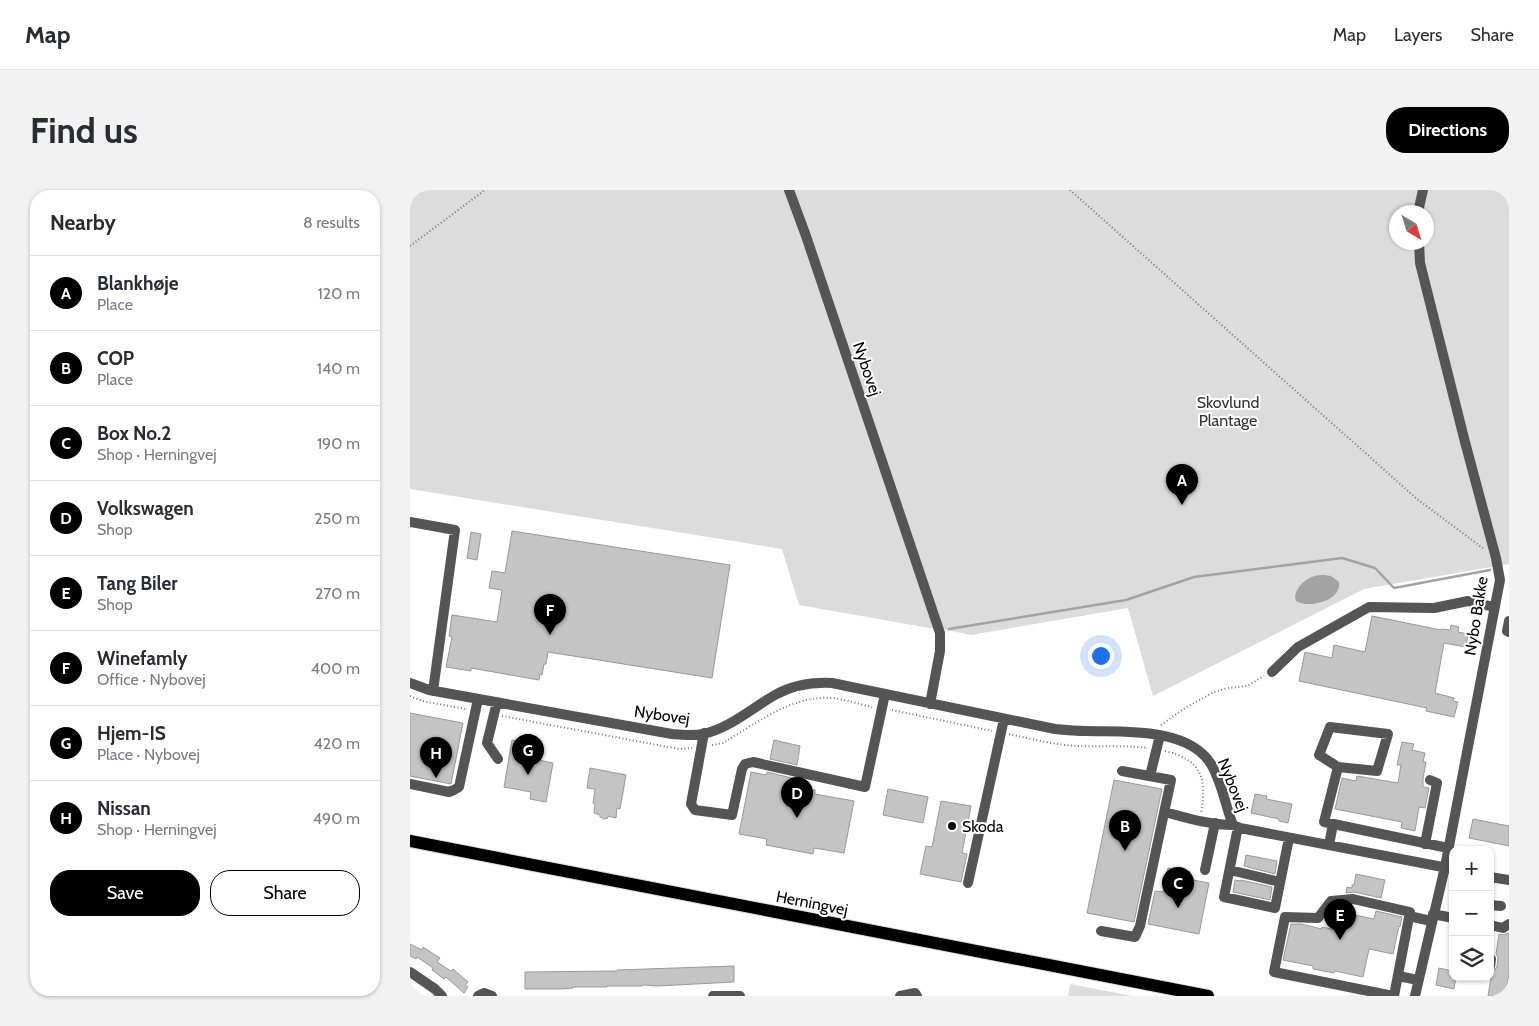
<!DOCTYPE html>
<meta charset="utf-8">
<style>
:root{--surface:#fff;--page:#f2f2f3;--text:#2b2b33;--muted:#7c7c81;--line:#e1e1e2;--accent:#000}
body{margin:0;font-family:Cabin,sans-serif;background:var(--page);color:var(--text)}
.controls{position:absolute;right:15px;bottom:15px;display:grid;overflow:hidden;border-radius:10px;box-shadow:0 1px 4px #0004}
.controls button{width:45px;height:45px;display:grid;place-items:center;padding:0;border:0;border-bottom:1px solid var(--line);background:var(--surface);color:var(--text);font:25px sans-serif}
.compass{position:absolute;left:979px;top:15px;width:45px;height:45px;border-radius:50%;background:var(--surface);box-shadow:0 1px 4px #0004;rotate:142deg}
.you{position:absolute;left:690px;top:465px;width:18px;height:18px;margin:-12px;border:4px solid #fff;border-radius:50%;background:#1a73e8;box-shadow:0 0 0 8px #1a73e833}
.badge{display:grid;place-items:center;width:32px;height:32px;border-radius:50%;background:var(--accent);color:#fff;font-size:16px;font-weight:700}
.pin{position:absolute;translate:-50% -41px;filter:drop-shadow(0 1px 2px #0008)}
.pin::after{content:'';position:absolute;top:26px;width:18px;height:15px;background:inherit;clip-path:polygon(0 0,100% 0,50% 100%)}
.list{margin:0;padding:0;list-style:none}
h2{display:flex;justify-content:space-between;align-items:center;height:65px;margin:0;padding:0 20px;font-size:21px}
h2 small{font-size:16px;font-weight:400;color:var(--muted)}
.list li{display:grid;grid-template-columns:32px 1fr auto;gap:15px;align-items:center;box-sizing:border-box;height:75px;padding:0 20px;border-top:1px solid var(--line)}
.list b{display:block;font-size:19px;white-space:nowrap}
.list p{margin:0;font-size:16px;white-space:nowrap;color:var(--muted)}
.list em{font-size:16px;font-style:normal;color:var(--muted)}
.actions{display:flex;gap:10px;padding:15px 20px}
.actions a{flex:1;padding:11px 0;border:1px solid var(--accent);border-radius:20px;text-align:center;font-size:18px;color:var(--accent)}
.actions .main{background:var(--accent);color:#fff}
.icon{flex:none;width:28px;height:28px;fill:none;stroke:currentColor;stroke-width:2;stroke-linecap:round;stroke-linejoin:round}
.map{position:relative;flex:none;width:1099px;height:806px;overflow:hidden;border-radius:20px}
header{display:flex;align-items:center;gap:30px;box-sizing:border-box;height:70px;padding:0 25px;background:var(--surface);border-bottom:1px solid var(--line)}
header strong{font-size:24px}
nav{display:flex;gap:28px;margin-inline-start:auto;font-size:18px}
.intro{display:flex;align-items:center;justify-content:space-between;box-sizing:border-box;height:120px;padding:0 30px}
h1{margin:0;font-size:35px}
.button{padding:12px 22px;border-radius:20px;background:var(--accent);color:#fff;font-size:18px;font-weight:700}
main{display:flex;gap:30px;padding:0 30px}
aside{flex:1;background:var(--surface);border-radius:20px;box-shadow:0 1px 4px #0004}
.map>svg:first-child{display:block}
</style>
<header>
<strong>Map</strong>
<nav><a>Map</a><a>Layers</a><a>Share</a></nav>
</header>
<div class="intro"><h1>Find us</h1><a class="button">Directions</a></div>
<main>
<aside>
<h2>Nearby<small>8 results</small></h2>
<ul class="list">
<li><span class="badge">A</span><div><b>Blankhøje</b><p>Place</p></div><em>120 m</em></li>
<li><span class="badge">B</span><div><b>COP</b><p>Place</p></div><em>140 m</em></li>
<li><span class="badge">C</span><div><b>Box No.2</b><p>Shop · Herningvej</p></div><em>190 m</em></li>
<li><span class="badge">D</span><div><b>Volkswagen</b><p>Shop</p></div><em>250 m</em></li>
<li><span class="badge">E</span><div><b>Tang Biler</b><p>Shop</p></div><em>270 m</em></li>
<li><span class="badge">F</span><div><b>Winefamly</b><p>Office · Nybovej</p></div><em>400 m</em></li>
<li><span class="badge">G</span><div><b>Hjem-IS</b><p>Place · Nybovej</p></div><em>420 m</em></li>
<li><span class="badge">H</span><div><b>Nissan</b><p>Shop · Herningvej</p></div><em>490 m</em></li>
</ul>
<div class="actions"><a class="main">Save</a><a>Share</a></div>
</aside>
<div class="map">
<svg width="1099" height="806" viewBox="0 0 1099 806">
<rect width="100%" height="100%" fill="#fff"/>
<path fill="#dcdcdc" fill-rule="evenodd" d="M0,0H375L437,175L525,439L389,415L372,359L0,299Z
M382,0H1099V374L954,399L743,506L718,418L561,445L532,439ZM986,22H1016V52H986Z
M660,794L722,806H658Z"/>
<path fill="#a3a3a3" d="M914,385L921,386L929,392C932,411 898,419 886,411C882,401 895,388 905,386C908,385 911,385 914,385Z"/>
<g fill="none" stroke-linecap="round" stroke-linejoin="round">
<path stroke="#a3a3a3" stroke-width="2.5" d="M539,439L716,410L784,387L932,368L965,378L984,398L1080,380"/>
</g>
<path fill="#c4c4c4" stroke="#999" d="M102,341L320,375L302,488L138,462L136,474H134L132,485L130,484L129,490L61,478V481L36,477L42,447L39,446L42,425L87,432L92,400L79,398L82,381L95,383Z
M61,342L71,344L67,370L57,368Z
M962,426L1031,440V439L1040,440L1041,435L1049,437L1048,442L1058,444L1056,457L1034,453L1025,503L1044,508L1043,511L1048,512L1044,527L1016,521L1017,518L889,491L895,462L922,468L924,455L955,462Z
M0,523L53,533L41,594L0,586Z
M102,550L131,555L128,570L143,573L136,612L120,609L121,602L94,597Z
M364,550L390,556L387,575L360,569Z
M992,552L1004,554L1002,560L1015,563L1013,572H1016L1013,589V597L1019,598L1015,618L1009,617L1005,641L991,638L992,632L925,619L932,588L946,591L947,586L988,593L991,575H987Z
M180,578L216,585L210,619L207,618L206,628L198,626V628L194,629L190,627V625L184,623L185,614L183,613L185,599L177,598Z
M341,582L356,585L357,582L382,588L380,595L405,600V604L444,611L434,663L404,658L403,664L356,655L357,649L329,644Z
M704,590L752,599L724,732L677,723Z
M478,599L518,607L513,633L473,625Z
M845,604L857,606L856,609L882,614L878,633L869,631V629L841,623Z
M531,611L561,616L552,663L557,664L551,692L510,684L516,656L522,657Z
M1063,629L1099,636V656L1059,648Z
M836,665L867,671L865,684L834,676Z
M758,678L780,682L778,689L799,693L789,744L738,734L745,701L753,702Z
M946,684L975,690L971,708L944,702L936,703L937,697L942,698V695H944Z
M825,690L831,691V690L862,697L860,710L823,702Z
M966,721L992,727L990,737L989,736L983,764L959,759L953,787L925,781L924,783L903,779V776L873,770L881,734H891L912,739V737L931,741L935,723L964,729Z
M1098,743H1099V784L1095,806H1078L1082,782L1087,777L1088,767L1086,764L1089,744L1094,745Z
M0,754L12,760L13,757L30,768L27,772L41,781L43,779L58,792L55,795L58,797L54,803L36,787L34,789L22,780L23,778L7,767L6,769L0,766Z
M324,776V792L247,796L232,795V796H197V797H163V798L150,799H115V782L207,781V780Z
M1029,778L1043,781V787H1046L1044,799L1026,795Z"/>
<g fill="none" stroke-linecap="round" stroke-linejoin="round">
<defs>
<path id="major" d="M0,651L798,806"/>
</defs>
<use href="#major" stroke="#dbdbdb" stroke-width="14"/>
<path stroke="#777" stroke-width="2" stroke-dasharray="1 2.5" stroke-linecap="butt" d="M660,0L1007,309L1074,359
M0,56L75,0
M0,506L12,511L56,519
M482,520L582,541
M92,526L269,559L282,558
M751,535L775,518L804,502L818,498L837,496L854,486
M599,544C623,549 648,556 672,556C694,557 716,555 738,558
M302,555L313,553C345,534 382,505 421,508C435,509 449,514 462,517
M755,561C792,570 797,588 791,623"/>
<path stroke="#555" stroke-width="10" d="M379,0L396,46L530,443V461L520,514
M1008,22L1013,0
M0,332L45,340L23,501
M1099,431L1097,441L1099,442
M862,482L888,457L959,417L1024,418L1058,411L1084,417
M0,493L19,500L262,544C272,545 283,546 293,544C320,538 342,518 365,505C383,495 402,492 422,493L645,539C655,540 665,541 676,541C713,542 778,537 801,574C812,592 815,615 823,635L830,638L1043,679
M87,512L77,553L88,569
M294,543L281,614L285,620L322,625L332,579L335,574L343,572L455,597L475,504
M928,577L909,565L920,537L978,544L967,581L928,577L914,632L1038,658
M740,586L750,545
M0,594L39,602L44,600L49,597L68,509
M755,622C777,628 800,635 823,635
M828,637L814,707L865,718L879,648
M1015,654L1027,593L1020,590
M919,655L923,634
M795,680L805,633
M820,680L870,692
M1080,687L1099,690
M558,693L594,529
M1080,715L1091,716
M1023,724L1043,728
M999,726L1021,731
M1080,735L1093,738L1099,734
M691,741L725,747L730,736L761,590L712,581
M1080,768L1081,769L1080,776
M0,782L25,799L32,806
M988,786L1008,790
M68,806L74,803L82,806
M303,806H330
M490,806L505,803L507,806
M983,806L864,782L875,727L908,728L921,711L943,709L1000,722L984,806
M1005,806L1035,677L1090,390L1086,368L1055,252L1010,73L1009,52"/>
<use href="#major" stroke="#000" stroke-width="12"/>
</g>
<circle fill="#000" stroke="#fff" stroke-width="2" cx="542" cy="636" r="5"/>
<g text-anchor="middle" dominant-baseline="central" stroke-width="4" stroke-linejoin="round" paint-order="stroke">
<g font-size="16" fill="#000" stroke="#fff">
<text transform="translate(457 179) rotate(71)">Nybovej</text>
<text transform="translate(1066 426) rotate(-81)">Nybo Bakke</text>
<text transform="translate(252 525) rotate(8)">Nybovej</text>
<text transform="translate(823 595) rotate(68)">Nybovej</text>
<text transform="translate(402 713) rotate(11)">Herningvej</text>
</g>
<g font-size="16" fill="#333" stroke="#fff">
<text x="818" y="212">Skovlund<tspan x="818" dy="18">Plantage</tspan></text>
</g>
<g font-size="16" fill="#000" stroke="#fff" text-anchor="start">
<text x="552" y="636">Skoda</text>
</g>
</g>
</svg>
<div class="controls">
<button>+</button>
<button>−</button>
<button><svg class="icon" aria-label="layers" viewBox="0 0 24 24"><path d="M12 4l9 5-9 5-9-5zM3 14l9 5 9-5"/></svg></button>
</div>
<svg class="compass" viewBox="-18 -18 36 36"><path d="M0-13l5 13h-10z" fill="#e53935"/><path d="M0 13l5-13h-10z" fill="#7c7c81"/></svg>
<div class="you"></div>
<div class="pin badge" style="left:772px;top:315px">A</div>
<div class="pin badge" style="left:715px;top:661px">B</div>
<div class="pin badge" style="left:768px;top:718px">C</div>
<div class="pin badge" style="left:387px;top:628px">D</div>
<div class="pin badge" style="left:930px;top:750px">E</div>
<div class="pin badge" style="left:140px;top:445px">F</div>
<div class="pin badge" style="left:118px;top:585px">G</div>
<div class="pin badge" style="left:26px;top:588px">H</div>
</div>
</main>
